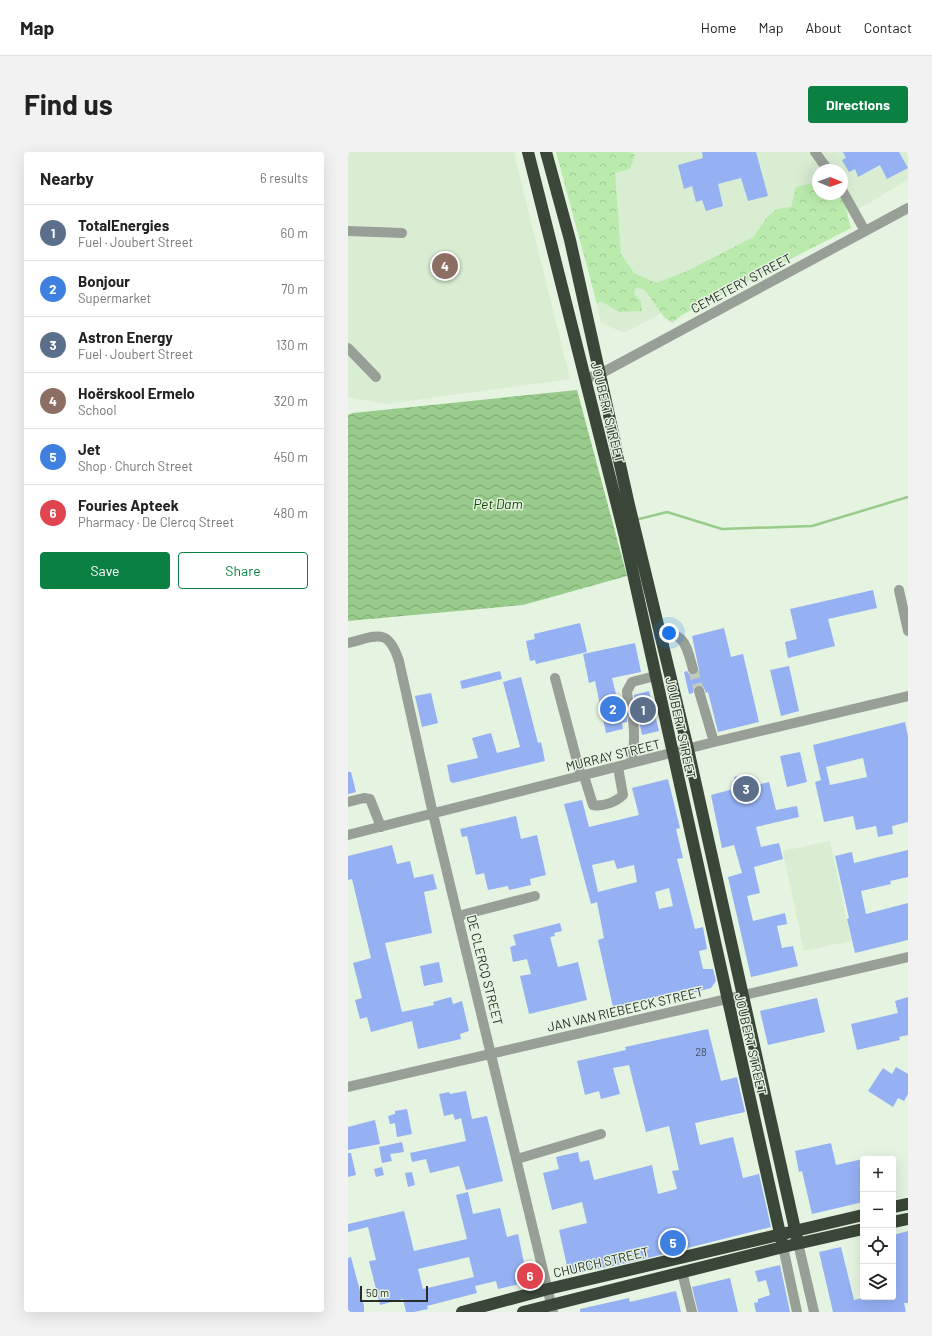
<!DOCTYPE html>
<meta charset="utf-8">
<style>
:root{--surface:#fff;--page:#f2f2f2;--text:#222;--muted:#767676;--line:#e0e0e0;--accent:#0b8043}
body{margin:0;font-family:Barlow,sans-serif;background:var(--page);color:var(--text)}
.controls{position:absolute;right:12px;bottom:12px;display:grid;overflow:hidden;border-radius:4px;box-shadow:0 4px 16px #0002}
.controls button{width:36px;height:36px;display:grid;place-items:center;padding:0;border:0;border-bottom:1px solid var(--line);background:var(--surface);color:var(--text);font:20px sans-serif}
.compass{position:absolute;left:464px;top:12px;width:36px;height:36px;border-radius:50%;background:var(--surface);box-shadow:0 4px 16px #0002;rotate:91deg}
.scale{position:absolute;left:12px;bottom:10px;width:68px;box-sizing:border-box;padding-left:4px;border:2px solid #282e27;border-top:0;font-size:11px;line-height:14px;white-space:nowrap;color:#282e27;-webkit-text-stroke:3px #e5f4e1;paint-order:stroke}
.you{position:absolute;left:321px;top:481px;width:14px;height:14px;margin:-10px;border:3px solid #fff;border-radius:50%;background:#1a73e8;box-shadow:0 0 0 6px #1a73e833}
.badge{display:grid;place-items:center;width:26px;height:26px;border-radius:50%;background:var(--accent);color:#fff;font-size:13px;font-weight:700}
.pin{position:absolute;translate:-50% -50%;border:2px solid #fff;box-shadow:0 1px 4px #0006}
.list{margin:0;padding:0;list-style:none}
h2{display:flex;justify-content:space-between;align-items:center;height:52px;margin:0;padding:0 16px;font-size:17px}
h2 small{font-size:13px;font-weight:400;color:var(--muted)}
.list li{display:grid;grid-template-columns:26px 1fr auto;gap:12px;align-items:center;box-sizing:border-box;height:56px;padding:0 16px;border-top:1px solid var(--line)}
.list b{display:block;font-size:15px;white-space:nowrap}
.list p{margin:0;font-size:13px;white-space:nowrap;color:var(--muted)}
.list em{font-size:13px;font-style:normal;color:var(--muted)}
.actions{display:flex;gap:8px;padding:12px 16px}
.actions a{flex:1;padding:9px 0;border:1px solid var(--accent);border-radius:4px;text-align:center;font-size:14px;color:var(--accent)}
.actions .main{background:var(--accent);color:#fff}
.icon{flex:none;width:22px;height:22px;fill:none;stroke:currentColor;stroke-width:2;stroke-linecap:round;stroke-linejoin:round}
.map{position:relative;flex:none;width:560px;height:1160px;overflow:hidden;border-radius:4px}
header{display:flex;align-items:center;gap:24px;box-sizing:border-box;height:56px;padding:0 20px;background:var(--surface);border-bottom:1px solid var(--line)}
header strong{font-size:19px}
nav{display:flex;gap:22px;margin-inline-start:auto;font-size:14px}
.intro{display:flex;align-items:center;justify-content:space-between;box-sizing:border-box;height:96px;padding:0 24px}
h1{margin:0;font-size:28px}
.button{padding:10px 18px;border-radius:4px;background:var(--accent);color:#fff;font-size:14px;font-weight:700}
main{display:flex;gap:24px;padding:0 24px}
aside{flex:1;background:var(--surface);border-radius:4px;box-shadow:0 4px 16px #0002}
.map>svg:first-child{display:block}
</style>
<header>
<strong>Map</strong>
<nav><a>Home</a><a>Map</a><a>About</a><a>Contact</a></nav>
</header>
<div class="intro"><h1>Find us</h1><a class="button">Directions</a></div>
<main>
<aside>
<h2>Nearby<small>6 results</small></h2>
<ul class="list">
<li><span class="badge" style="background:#5c6f8a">1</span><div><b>TotalEnergies</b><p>Fuel · Joubert Street</p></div><em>60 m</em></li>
<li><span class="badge" style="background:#3f7fe0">2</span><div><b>Bonjour</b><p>Supermarket</p></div><em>70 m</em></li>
<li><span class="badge" style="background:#5c6f8a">3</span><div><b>Astron Energy</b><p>Fuel · Joubert Street</p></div><em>130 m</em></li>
<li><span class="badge" style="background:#8d6e63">4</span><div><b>Hoërskool Ermelo</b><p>School</p></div><em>320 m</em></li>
<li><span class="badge" style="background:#3f7fe0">5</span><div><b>Jet</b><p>Shop · Church Street</p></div><em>450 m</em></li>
<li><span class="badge" style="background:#e0444e">6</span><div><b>Fouries Apteek</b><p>Pharmacy · De Clercq Street</p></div><em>480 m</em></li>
</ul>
<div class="actions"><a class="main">Save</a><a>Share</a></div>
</aside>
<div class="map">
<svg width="560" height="1160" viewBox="0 0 560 1160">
<defs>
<pattern id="forest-crowns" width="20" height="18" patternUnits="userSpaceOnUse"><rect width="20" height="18" fill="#baebad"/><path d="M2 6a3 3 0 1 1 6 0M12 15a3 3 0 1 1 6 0" fill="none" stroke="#a0ca95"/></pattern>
<pattern id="water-waves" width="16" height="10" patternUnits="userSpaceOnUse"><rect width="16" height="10" fill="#99cb8c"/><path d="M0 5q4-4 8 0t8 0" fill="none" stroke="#7da572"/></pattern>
</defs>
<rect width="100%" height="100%" fill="#e5f4e1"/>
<path fill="#d9edd3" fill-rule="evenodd" d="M0,0H166L222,227L38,252L0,245Z
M213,0H560V27L523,50L276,181L253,171ZM470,18H494V42H470Z
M482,689L503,789L456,799L435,699Z"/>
<path fill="url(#forest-crowns)" d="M208,0H282L287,3L282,17L267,21L273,102L286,121L308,131L337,120L405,85L420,64L429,57L443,55L448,35L470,30V42H489L496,50L503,76L334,163L324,171L316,165L296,137L288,136L286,142L293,149L294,159L271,160L253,149L249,152Z"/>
<path fill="url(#water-waves)" d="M229,238L279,424L175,453L0,469V263L5,261Z"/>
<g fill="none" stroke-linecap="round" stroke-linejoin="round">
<path stroke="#99cb8c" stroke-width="2.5" d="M287,368L319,360L374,377L464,374L560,345"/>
</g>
<path fill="#95b0f3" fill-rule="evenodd" d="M354,0H408L420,44L400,49L393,26L370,32L375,54L358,59L354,48L348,50L344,34L336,37L330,13L355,6Z
M495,0H551L560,16L539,27L532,13L510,25L507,17L501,20L494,8L498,6Z
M525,438L529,456L480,467L487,494L440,506L437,490L449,487L442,457Z
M232,471L239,500L188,512L187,508L182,509L178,489L187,487L186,482Z
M376,476L383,505L395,502L411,570L370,580L360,540L358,541L355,534L350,533L346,535L345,541L341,542L336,520L339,519L341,522L346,523L351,518L344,484Z
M287,491L293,520L264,526L270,550L274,549L277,554H281L286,550V543L301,539L311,579L294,583L290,564L285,562L279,565V570L274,571L275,577L258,581L247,529L241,531L235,502Z
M441,514L451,559L433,564L422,518Z
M152,519L154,527L114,537L112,529Z
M173,525L190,591L193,590L197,609L105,631L102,629L99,613L130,606L124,586L143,581L149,601L172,595L155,530Z
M83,541L90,571L74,575L67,544Z
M557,570L560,584V670L544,674L545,682L530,685L528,674L508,678L505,664L476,670L467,630L473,628L465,593ZM515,606L519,625L482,633L478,615Z
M452,600L459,630L439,635L432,604Z
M0,620H3L8,640L0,642Z
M401,622L404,634L421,630L428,658L449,654L451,665L408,675L413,695L431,691L435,707L406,715L412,741L399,744L405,769L437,761L439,772L429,774L434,796L445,794L450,814L403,825L380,725L394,721L386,693L374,696L363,643L389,636L386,625Z
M320,627L332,676L328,677L335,706L329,707L347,777L355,775L359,797L351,799L355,817H365L368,829L363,836L333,844L332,839L265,855L250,788L256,786L249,750L243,752L216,652L234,648L241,675L291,663L284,636ZM266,708L269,717L286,713L289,730L250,740L244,713ZM321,736L325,754L311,757L307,740Z
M168,664L173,687L189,683L198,723L182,727L183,733L161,738L160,734L140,738L136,721L128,723L119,684L114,685L112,677Z
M44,693L49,712L62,709L66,726L85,722L89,737L76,740L84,781L37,791L54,860L86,853L85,850L103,845L105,852L114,849L121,879L112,882L113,887L70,897L64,869L23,880L19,865L12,867L7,848L14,846L5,811L23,806L4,727L0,728V704Z
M560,698V725L542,729L543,732L513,739L518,762L560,751V788L507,801L499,767L501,766L487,704L504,700L506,711Z
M212,771L214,779L206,781L207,784L202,785L210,815L230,810L239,848L181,862L172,824L183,822L179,807L165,810L162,795L168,793L165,783Z
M91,810L95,830L76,834L72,814Z
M560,845V883L551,885L552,888L509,898L503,872L550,861L547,849Z
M469,846L477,880L420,893L412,859Z
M360,877L373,929L389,925L397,960L347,971L352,993L385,985L395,1026L411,1022L423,1075L288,1109L221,1123L211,1078L239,1071L234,1050L204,1058L195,1021L211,1017L208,1005L230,1000L232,1010L241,1008L246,1028L304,1013L310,1042L329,1037L324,1019L331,1018L321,974L298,980L281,913L265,916L272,942L253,947L251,939L237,943L229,909L278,898L277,895Z
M548,915L560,922V942L556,949L550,946L545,955L520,939L535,916L544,922Z
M118,939L124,967L139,964L155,1029L118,1038L111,1014L82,1021L78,1007L64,1010L62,1001L118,989L113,966L107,968L105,962L96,964L91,942L101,940L102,942Z
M59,957L64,982L49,985L47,971L42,972L40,964L47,962V959Z
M27,968L32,992L0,998V975Z
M54,990L56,1000L42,1002L44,1009L34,1011L31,995Z
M483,991L488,1013L515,1007V1050L464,1062L454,1019L451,1020L447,999Z
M0,1001H3L8,1023L0,1025Z
M34,1015L36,1023L28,1025L26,1017Z
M64,1020L67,1033L60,1035L57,1021Z
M120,1040L125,1062L152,1056L159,1085L170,1082L180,1130L150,1137L148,1129L127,1134L129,1141L79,1154L80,1157L66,1160H58L55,1147L32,1153L21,1109L28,1108L20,1075L0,1080V1072L56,1059L66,1099L119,1087L108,1043ZM121,1105L126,1125L75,1137L70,1117Z
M560,1079V1151H556L558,1160H485L471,1100L493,1095L506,1148L518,1145H545V1083Z
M3,1105L16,1154V1160H0V1106Z
M432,1113L442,1160H408L406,1151L410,1150V1147L422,1143L418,1128L410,1130L407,1119Z
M382,1126L390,1160H350L344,1135Z
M328,1139L333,1160H232V1157L281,1146L282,1150Z"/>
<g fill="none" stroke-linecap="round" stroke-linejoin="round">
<path stroke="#bfccbc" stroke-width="10" stroke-dasharray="10 5" stroke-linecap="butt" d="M345,517L351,539
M280,548L285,568"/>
<path stroke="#989f97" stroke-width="10" d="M467,0L480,18
M494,38L517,79
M0,79L54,81
M0,196L28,225
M237,227L252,222L560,56
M551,438L560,479
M311,476C339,486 337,490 345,517
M0,491C29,484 40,475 51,509L85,662L205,1160
M207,526L233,624
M351,539L366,590
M280,548L279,539L284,530L307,524
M282,611C287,597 287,584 285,568
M236,624L245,653C255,655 268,650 275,643L270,615
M0,650L16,646L22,647L33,675
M0,683L366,590L560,544
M110,764L187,744
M0,935L560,805
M169,1007L253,982
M450,1091L466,1160
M435,1095L449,1160
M334,1120L344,1160"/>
<path stroke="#3a4637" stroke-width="12" d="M180,0L276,381L435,1095
M198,0L222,88L281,353L340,597L450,1091
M545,1055L560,1052
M545,1070L560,1067
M114,1160L200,1137L515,1063
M175,1160L435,1095L515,1077"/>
</g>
<g text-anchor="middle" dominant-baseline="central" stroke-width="3" stroke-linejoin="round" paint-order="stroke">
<g font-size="11" fill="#434e5a">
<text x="353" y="899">28</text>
</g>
<g font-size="13" fill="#282e27" stroke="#e5f4e1">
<text transform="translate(393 131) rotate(-28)">CEMETERY STREET</text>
<text transform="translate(260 260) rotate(76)">JOUBERT STREET</text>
<text transform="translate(333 576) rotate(78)">JOUBERT STREET</text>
<text transform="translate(265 603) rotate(-14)">MURRAY STREET</text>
<text transform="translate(137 818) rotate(76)">DE CLERCQ STREET</text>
<text transform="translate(277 857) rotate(-13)">JAN VAN RIEBEECK STREET</text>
<text transform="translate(403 892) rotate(77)">JOUBERT STREET</text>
<text transform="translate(253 1110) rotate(-13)">CHURCH STREET</text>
</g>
<g font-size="14" font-style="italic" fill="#154503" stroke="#e5f4e1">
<text x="150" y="351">Pet Dam</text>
</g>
</g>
</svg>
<div class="controls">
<button>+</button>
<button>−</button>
<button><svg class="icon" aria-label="locate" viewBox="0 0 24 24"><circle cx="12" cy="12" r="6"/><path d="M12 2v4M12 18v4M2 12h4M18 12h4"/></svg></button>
<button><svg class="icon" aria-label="layers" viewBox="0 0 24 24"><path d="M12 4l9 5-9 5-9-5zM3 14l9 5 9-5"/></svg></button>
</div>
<svg class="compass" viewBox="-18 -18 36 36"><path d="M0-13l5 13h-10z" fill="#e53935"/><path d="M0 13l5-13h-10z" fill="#767676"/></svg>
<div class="scale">50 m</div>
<div class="you"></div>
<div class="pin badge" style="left:295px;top:558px;background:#5c6f8a">1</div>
<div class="pin badge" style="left:265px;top:557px;background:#3f7fe0">2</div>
<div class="pin badge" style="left:398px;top:637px;background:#5c6f8a">3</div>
<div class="pin badge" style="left:97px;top:114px;background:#8d6e63">4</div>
<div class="pin badge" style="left:325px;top:1091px;background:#3f7fe0">5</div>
<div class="pin badge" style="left:182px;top:1124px;background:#e0444e">6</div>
</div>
</main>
